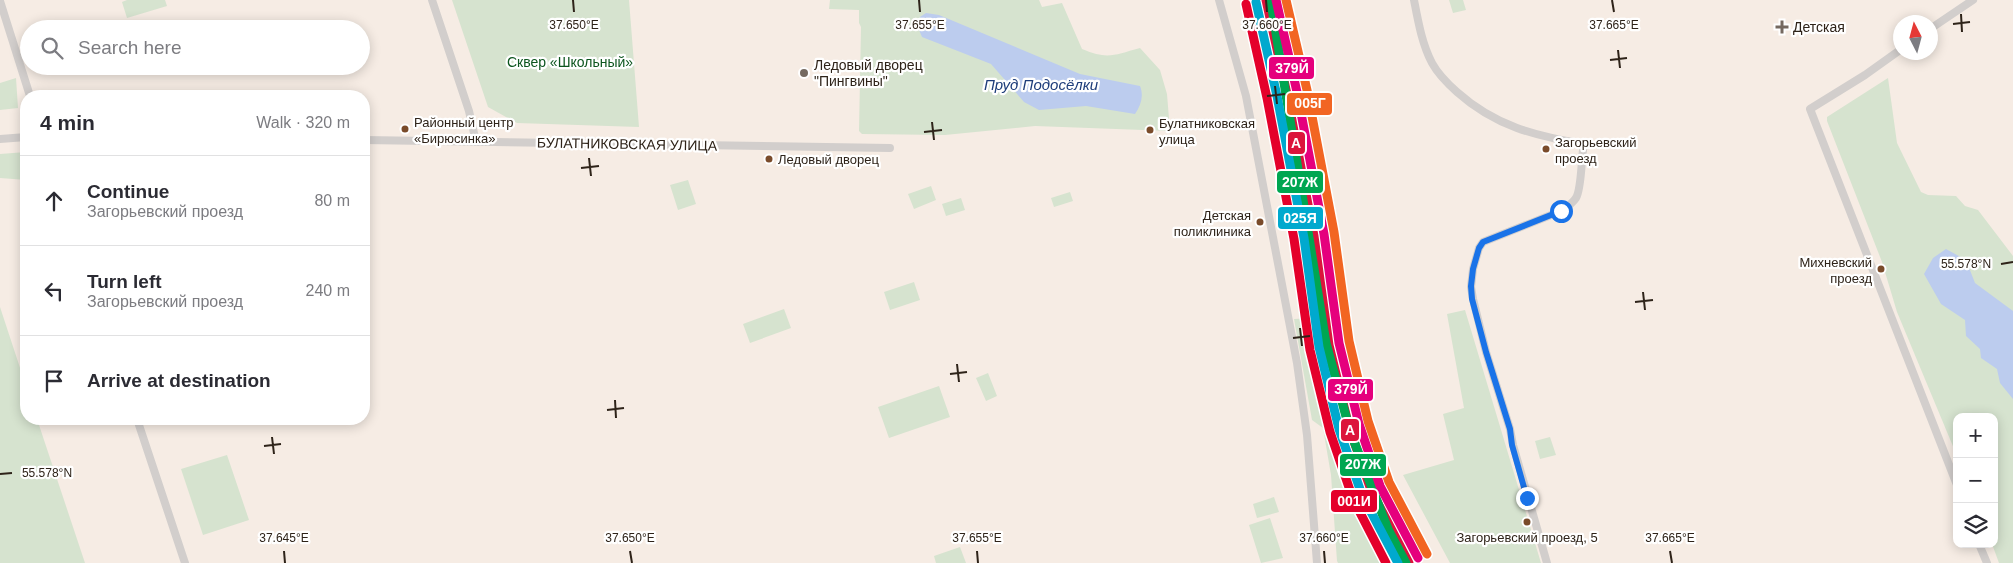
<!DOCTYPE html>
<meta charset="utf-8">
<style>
:root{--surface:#fff;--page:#f2f2f3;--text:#2b2b33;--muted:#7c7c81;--line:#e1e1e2}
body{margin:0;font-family:Arial,sans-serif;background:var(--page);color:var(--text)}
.controls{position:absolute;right:15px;bottom:15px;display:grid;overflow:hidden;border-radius:10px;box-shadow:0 2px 12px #0003}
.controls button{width:45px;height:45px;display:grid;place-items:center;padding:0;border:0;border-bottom:1px solid var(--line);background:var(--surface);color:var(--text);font:25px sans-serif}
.compass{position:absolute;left:1893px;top:15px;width:45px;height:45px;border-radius:50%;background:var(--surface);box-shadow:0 2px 12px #0003;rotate:354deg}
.stop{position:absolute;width:15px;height:15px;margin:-11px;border:4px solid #1a73e8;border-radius:50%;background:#fff}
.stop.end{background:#1a73e8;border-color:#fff;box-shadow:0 1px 5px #0008}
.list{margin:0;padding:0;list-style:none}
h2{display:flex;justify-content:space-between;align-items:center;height:65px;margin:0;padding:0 20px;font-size:21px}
h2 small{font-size:16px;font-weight:400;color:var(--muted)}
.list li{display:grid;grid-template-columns:32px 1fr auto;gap:15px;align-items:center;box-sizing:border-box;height:90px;padding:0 20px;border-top:1px solid var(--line)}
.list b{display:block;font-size:19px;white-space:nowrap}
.list p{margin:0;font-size:16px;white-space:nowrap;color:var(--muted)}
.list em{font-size:16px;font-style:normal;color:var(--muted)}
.icon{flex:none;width:28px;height:28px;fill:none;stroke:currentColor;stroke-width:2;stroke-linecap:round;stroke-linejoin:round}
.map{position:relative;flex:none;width:2013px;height:563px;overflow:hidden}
.search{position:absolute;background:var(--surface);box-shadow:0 2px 12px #0003;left:20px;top:20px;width:350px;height:55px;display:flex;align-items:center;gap:12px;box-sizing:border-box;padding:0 18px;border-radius:28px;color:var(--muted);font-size:19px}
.panel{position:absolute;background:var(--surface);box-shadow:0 2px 12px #0003;left:20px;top:90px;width:350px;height:335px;border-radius:20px}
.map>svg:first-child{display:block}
</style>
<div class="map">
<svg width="2013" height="563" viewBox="0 0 2013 563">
<rect width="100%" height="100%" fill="#f6ece4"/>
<path fill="#d6e3cf" d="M127,0H165L167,6L127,18L122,2Z
M452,0H629L639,127L517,123L488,107Z
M830,0H1039L1042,7L1062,3L1082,49C1108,60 1114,55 1140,48L1160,70L1167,94L1170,131L1035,126L945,135L862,134L859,131L861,27L859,23V10L829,9Z
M1449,0H1463L1466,10L1453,13Z
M16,78L18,108L0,110V83Z
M1888,78L1897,143L1921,192L1928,195L1956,196L1965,206L1978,210L2013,256V563H1999L1992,544H1994V417H1957V456L1897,312L1882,262L1827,121V117Z
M26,152V180L0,178V154Z
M688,180L696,204L678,210L670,185Z
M931,186L936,200L914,209L908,194Z
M1070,192L1073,201L1054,207L1051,198Z
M961,198L965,210L946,216L942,204Z
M914,282L920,300L890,310L884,292Z
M0,307L26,386V419H37L85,563H0Z
M784,309L791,328L750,343L743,324Z
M1465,310L1541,563H1450L1403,475L1454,460L1443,414L1464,408L1447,314Z
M1314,318L1337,440L1358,490L1367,523L1391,563H1338L1337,561L1331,475L1323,428L1312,420L1294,319Z
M988,373L997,396L986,401L976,378Z
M939,386L950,417L889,438L878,407Z
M1550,437L1556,455L1540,459L1535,441Z
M227,455L249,520L203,535L181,469Z
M1274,497L1279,512L1257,518L1253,504Z
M1270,518L1283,558L1261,563L1249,525Z
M960,547L966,563H936L934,556Z"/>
<path fill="#bcccee" d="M926,13L939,15L1080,74L1140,86C1144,96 1141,105 1135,114L1086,106L1039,110L1024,102L991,64L922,37L917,25L920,17Z
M1946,249L1966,260L1975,283L2013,311V399L2000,383L1997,369L1981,358L1980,349L1966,336L1965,320L1941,304L1924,274L1933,258Z"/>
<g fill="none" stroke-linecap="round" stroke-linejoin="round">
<path stroke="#d2cecc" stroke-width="8" d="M432,0L469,111L476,142
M1219,0L1246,96L1297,363L1307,435L1317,563
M1414,0C1418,21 1422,44 1432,63C1438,74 1448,84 1457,92C1495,126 1535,136 1584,144C1581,157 1582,188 1576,198C1572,204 1567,207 1561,211L1483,242L1479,248L1473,269L1471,287L1473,299L1486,352L1510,429L1513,445L1547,563
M0,1L30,96
M1930,29L1973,0
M1900,50L1865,75L1810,109L1957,485
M0,139L26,137
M364,140L890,148
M137,419L185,563
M1979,544L1987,563"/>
<path stroke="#d7d3d1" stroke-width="2" stroke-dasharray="10 5" stroke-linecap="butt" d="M1289,0L1293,29"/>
<defs>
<path id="rail-1" d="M1266,0L1287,94L1314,236L1329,345L1349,427L1371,490L1409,563"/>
<path id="rail-2" d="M1271,2L1326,343L1350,431L1388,529L1406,563"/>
<path id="rail-3" d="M1256,2L1277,96L1304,238L1319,347L1339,429L1362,495L1398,563"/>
<path id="rail-4" d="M1276,0L1297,92L1324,234L1339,343L1359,424L1380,486L1418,558"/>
<path id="rail-5" d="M1246,4L1267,98L1294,239L1310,350L1330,432L1353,499L1386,563"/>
<path id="rail-6" d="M1286,0L1307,90L1334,232L1349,341L1368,421L1389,482L1427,554"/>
</defs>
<use href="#rail-1" stroke="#fff" stroke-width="12"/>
<use href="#rail-2" stroke="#fff" stroke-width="12"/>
<use href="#rail-3" stroke="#fff" stroke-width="12"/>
<use href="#rail-4" stroke="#fff" stroke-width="12"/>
<use href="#rail-5" stroke="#fff" stroke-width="12"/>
<use href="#rail-6" stroke="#fff" stroke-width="12"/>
<use href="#rail-1" stroke="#dc143c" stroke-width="9"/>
<use href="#rail-2" stroke="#00a651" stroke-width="9"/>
<use href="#rail-3" stroke="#00a9ce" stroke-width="9"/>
<use href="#rail-4" stroke="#e5007d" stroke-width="9"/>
<use href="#rail-5" stroke="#e4002b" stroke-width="9"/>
<use href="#rail-6" stroke="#f26522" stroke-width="9"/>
</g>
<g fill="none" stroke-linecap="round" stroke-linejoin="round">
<path stroke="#1a73e8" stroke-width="6" d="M1527,498L1512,445L1510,429L1486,352L1472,299L1471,286L1473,269L1479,248L1483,242L1561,211"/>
</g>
<path fill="none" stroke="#2e2319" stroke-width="2" d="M573,0L574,12M919,0L920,12M1266,0L1267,12M1612,0L1614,12M1961,14L1962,32M1953,24L1970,22M1618,50L1620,68M1610,60L1627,58M1275,86L1277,104M1267,96L1285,94M932,122L934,140M924,132L942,130M589,158L591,176M581,168L599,166M2001,264L2013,262M1643,292L1645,310M1635,302L1653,300M1300,328L1302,346M1293,338L1310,336M957,364L959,382M950,374L967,372M615,400L616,418M607,410L624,408M272,437L274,454M264,446L281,444M0,474L12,473M284,551L285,563M630,551L632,563M977,551L978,563M1324,551L1325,563M1670,551L1672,563"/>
<g fill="#746960" stroke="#fff" stroke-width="2">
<path d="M1779.5 19.5h5v5h5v5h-5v5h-5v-5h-5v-5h5z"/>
<circle cx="804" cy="73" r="5"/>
</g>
<g fill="#7a4b2a" stroke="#fff" stroke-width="2">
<circle cx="405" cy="129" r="4.5"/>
<circle cx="1150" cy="130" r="4.5"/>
<circle cx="1546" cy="149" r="4.5"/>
<circle cx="769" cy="159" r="4.5"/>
<circle cx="1260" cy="222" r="4.5"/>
<circle cx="1881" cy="269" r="4.5"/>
<circle cx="1527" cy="522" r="4.5"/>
</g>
<g text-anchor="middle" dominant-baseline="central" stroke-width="4.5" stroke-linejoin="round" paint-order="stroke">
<g font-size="13" fill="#2e2319" stroke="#fff" text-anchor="start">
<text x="414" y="122">Районный центр<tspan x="414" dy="16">«Бирюсинка»</tspan></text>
<text x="1159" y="123">Булатниковская<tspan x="1159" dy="16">улица</tspan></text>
<text x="1555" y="142">Загорьевский<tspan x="1555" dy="16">проезд</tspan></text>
<text x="778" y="159">Ледовый дворец</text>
<text x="1251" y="215" text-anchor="end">Детская<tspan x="1251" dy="16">поликлиника</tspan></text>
<text x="1872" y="262" text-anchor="end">Михневский<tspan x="1872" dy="16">проезд</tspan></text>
<text x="1527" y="537" text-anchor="middle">Загорьевский проезд, 5</text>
</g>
<g font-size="14" fill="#2e2319" stroke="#fff" text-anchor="start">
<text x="1793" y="27">Детская</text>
<text x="814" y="65">Ледовый дворец<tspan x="814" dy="16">"Пингвины"</tspan></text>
</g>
<g font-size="14" fill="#0c551e" stroke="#fff">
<text x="570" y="62">Сквер «Школьный»</text>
</g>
<g font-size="14" fill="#2e2319" stroke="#fff">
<text transform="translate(627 144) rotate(1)">БУЛАТНИКОВСКАЯ УЛИЦА</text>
</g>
<g font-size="15" font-style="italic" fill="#1e3d7a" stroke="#fff">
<text x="1041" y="84">Пруд Подосёлки</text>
</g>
</g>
<g font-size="12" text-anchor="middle" fill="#2e2319" stroke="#fff" stroke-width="4.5" stroke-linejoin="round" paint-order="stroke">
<text x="574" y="29">37.650°E</text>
<text x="920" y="29">37.655°E</text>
<text x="1267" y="29">37.660°E</text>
<text x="1614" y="29">37.665°E</text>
<text x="1966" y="268">55.578°N</text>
<text x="47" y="477">55.578°N</text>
<text x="284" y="542">37.645°E</text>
<text x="630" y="542">37.650°E</text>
<text x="977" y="542">37.655°E</text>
<text x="1324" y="542">37.660°E</text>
<text x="1670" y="542">37.665°E</text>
</g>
<g stroke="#fff" stroke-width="2">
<rect x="1268" y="56" width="47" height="24" rx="5" fill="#e5007d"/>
<rect x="1286" y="92" width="47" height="24" rx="5" fill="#f26522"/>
<rect x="1287" y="131" width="19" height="24" rx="5" fill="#dc143c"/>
<rect x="1276" y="170" width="48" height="24" rx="5" fill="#00a651"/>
<rect x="1277" y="206" width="47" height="24" rx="5" fill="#00a9ce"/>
<rect x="1327" y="378" width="47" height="24" rx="5" fill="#e5007d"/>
<rect x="1340" y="418" width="20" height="24" rx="5" fill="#dc143c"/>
<rect x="1339" y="453" width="48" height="24" rx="5" fill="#00a651"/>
<rect x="1330" y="489" width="48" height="24" rx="5" fill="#e4002b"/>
</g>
<g font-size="14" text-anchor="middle" font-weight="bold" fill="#fff">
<text x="1292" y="73">379Й</text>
<text x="1310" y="108">005Г</text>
<text x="1296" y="148">A</text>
<text x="1300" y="187">207Ж</text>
<text x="1300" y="223">025Я</text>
<text x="1351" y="394">379Й</text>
<text x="1350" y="435">A</text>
<text x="1363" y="469">207Ж</text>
<text x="1354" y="506">001И</text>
</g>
</svg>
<div class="controls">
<button>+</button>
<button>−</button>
<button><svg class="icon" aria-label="layers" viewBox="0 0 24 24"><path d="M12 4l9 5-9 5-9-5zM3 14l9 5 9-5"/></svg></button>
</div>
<svg class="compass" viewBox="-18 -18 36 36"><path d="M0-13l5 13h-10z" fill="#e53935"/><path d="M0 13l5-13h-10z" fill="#7c7c81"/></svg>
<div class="stop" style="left:1561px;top:211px"></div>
<div class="stop end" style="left:1527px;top:498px"></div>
<div class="search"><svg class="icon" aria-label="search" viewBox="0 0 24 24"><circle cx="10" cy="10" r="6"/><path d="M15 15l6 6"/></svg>Search here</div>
<section class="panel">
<h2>4 min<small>Walk · 320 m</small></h2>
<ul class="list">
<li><svg class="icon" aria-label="ahead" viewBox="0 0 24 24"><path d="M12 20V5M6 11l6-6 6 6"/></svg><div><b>Continue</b><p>Загорьевский проезд</p></div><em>80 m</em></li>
<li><svg class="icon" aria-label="left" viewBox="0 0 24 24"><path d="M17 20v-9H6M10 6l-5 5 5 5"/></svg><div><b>Turn left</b><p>Загорьевский проезд</p></div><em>240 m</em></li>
<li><svg class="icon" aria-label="arrive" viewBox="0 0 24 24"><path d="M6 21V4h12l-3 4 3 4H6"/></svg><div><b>Arrive at destination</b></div></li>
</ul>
</section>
</div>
